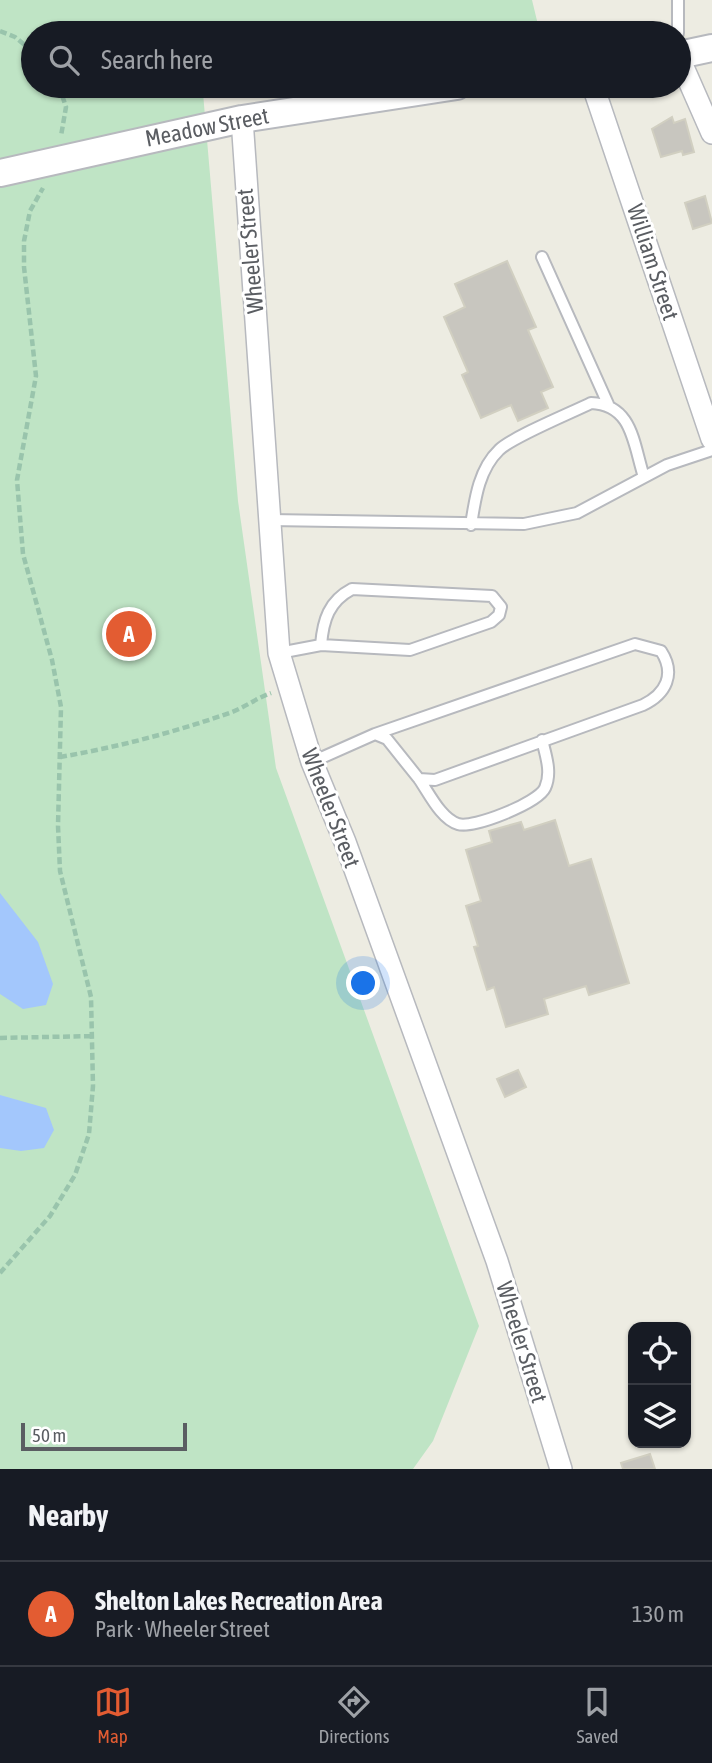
<!DOCTYPE html>
<meta charset="utf-8">
<style>
:root{--surface:#171b24;--page:#20242c;--text:#f1f3f6;--muted:#9ea1a6;--line:#363941;--accent:#e35c32}
body{margin:0;font-family:"Asap Condensed",sans-serif;background:var(--page);color:var(--text)}
.controls{position:absolute;right:21px;bottom:21px;display:grid;overflow:hidden;border-radius:14px;box-shadow:0 2px 5px #0004}
.controls button{width:63px;height:63px;display:grid;place-items:center;padding:0;border:0;border-bottom:2px solid var(--line);background:var(--surface);color:var(--text);font:35px sans-serif}
.scale{position:absolute;left:21px;bottom:18px;width:166px;box-sizing:border-box;padding-left:7px;border:4px solid #5a5d62;border-top:0;font-size:19px;line-height:24px;white-space:nowrap;color:#5a5d62;-webkit-text-stroke:5px #fff;paint-order:stroke}
.you{position:absolute;left:364px;top:984px;width:24px;height:24px;margin:-18px;border:5px solid #fff;border-radius:50%;background:#1a73e8;box-shadow:0 0 0 10px #1a73e833}
.badge{display:grid;place-items:center;width:46px;height:46px;border-radius:50%;background:var(--accent);color:#fff;font-size:23px;font-weight:700}
.pin{position:absolute;translate:-50% -50%;border:4px solid #fff;box-shadow:0 2px 7px #0006}
.list{margin:0;padding:0;list-style:none}
h2{display:flex;justify-content:space-between;align-items:center;height:91px;margin:0;padding:0 28px;font-size:30px}
h2 small{font-size:23px;font-weight:400;color:var(--muted)}
.list li{display:grid;grid-template-columns:46px 1fr auto;gap:21px;align-items:center;box-sizing:border-box;height:105px;padding:0 28px;border-top:2px solid var(--line)}
.list b{display:block;font-size:26px;white-space:nowrap}
.list p{margin:0;font-size:23px;white-space:nowrap;color:var(--muted)}
.list em{font-size:23px;font-style:normal;color:var(--muted)}
.icon{flex:none;width:38px;height:38px;fill:none;stroke:currentColor;stroke-width:2;stroke-linecap:round;stroke-linejoin:round}
.map{position:relative;flex:none;width:712px;height:1469px;overflow:hidden}
.search{position:absolute;background:var(--surface);box-shadow:0 2px 5px #0004;left:21px;right:21px;top:21px;height:77px;display:flex;align-items:center;gap:18px;box-sizing:border-box;padding:0 24px;border-radius:38px;color:var(--muted);font-size:26px}
.sheet{height:196px;background:var(--surface)}
nav{display:flex;justify-content:space-around;align-items:center;box-sizing:border-box;height:98px;border-top:2px solid var(--line);background:var(--surface);font-size:19px;color:var(--muted)}
nav a{display:grid;justify-items:center;gap:4px}
nav .on{color:var(--accent)}
.map>svg:first-child{display:block}
</style>
<div class="map">
<svg width="712" height="1469" viewBox="0 0 712 1469">
<rect width="100%" height="100%" fill="#edece2"/>
<path fill="#bfe4c5" d="M0,0H532L540,33H33V86H252L203,93L238,501L276,768L479,1326L433,1441L413,1469H0Z"/>
<path fill="#a3c7fc" d="M0,893L38,942L53,984L46,1005L23,1009L0,994Z
M0,1095L46,1108L54,1130L44,1148L21,1151L0,1148Z"/>
<path fill="#c8c6bf" stroke="#d1cfc1" stroke-width="2" d="M672,117L674,123L685,119L694,152L683,155L682,151L661,157L652,129Z
M705,196L712,223L693,229L685,203Z
M507,261L536,327L528,330L553,387L541,392L548,408L518,421L511,405L481,418L462,375L468,372L444,317L465,307L455,284Z
M555,820L569,866L591,859L629,983L589,995L586,986L544,999L548,1014L506,1027L494,987L487,990L474,947L478,946L466,906L481,901L466,850L492,842L489,831L521,822L524,830Z
M518,1070L526,1087L505,1097L497,1079Z
M650,1454L655,1469H623L621,1463Z"/>
<g fill="none" stroke-linecap="round" stroke-linejoin="round">
<defs>
<path id="service" d="M678,33V0
M542,257L608,404
M270,520L524,524L577,513L667,465L712,450
M471,525C475,499 479,469 499,450C512,437 571,413 591,403C633,405 633,443 644,477
M279,653L321,645L410,650L491,622L499,615L501,607L492,596L352,589C329,601 323,620 321,645
M312,762L375,734L635,644L661,651C676,674 666,694 643,705L435,780L419,779L387,739L375,734
M419,779C429,793 441,819 458,824C473,829 538,803 545,788C552,773 546,756 542,740"/>
<path id="minor" d="M679,58L712,133
M593,86L712,439
M242,119L279,653L312,762L345,842L497,1261L561,1469"/>
<path id="tertiary" d="M679,55L712,48
M0,173L242,119L457,86"/>
</defs>
<use href="#service" stroke="#b7b9be" stroke-width="14"/>
<use href="#minor" stroke="#b7b9be" stroke-width="24"/>
<use href="#tertiary" stroke="#b7b9be" stroke-width="30"/>
<path stroke="#99c4ac" stroke-width="4.5" stroke-dasharray="7 3.5" stroke-linecap="butt" d="M0,31L15,37L33,52
M59,86L66,107L61,136
M60,757C118,747 176,732 232,712C245,707 257,698 271,693
M0,1038L93,1036
M0,1273L50,1216L75,1175L89,1134L93,1086L91,997L60,871L58,826L61,707L52,660L23,554L17,480L36,376L24,267V241L30,211L43,188"/>
<use href="#service" stroke="#fff" stroke-width="10"/>
<use href="#minor" stroke="#fff" stroke-width="21"/>
<use href="#tertiary" stroke="#fff" stroke-width="26"/>
</g>
<g text-anchor="middle" dominant-baseline="central" stroke-width="6" stroke-linejoin="round" paint-order="stroke">
<g font-size="23" fill="#5a5d62" stroke="#fff">
<text transform="translate(207 127) rotate(-11)">Meadow Street</text>
<text transform="translate(250 251) rotate(-95)">Wheeler Street</text>
<text transform="translate(653 262) rotate(72)">William Street</text>
<text transform="translate(331 808) rotate(69)">Wheeler Street</text>
<text transform="translate(522 1342) rotate(73)">Wheeler Street</text>
</g>
</g>
</svg>
<div class="controls">
<button><svg class="icon" aria-label="locate" viewBox="0 0 24 24"><circle cx="12" cy="12" r="6"/><path d="M12 2v4M12 18v4M2 12h4M18 12h4"/></svg></button>
<button><svg class="icon" aria-label="layers" viewBox="0 0 24 24"><path d="M12 4l9 5-9 5-9-5zM3 14l9 5 9-5"/></svg></button>
</div>
<div class="scale">50 m</div>
<div class="you"></div>
<div class="pin badge" style="left:129px;top:634px">A</div>
<div class="search"><svg class="icon" aria-label="search" viewBox="0 0 24 24"><circle cx="10" cy="10" r="6"/><path d="M15 15l6 6"/></svg>Search here</div>
</div>
<section class="sheet">
<h2>Nearby<small></small></h2>
<ul class="list">
<li><span class="badge">A</span><div><b>Shelton Lakes Recreation Area</b><p>Park · Wheeler Street</p></div><em>130 m</em></li>
</ul>
</section>
<nav>
<a class="on"><svg class="icon" aria-label="map" viewBox="0 0 24 24"><path d="M3 6l6-2 6 2 6-2v14l-6 2-6-2-6 2zM9 4v14M15 6v14"/></svg>Map</a>
<a><svg class="icon" aria-label="directions" viewBox="0 0 24 24"><path d="M12 3l9 9-9 9-9-9zM9 14v-3h6M13 9l2 2-2 2"/></svg>Directions</a>
<a><svg class="icon" aria-label="saved" viewBox="0 0 24 24"><path d="M7 4h10v16l-5-4-5 4z"/></svg>Saved</a>
</nav>
